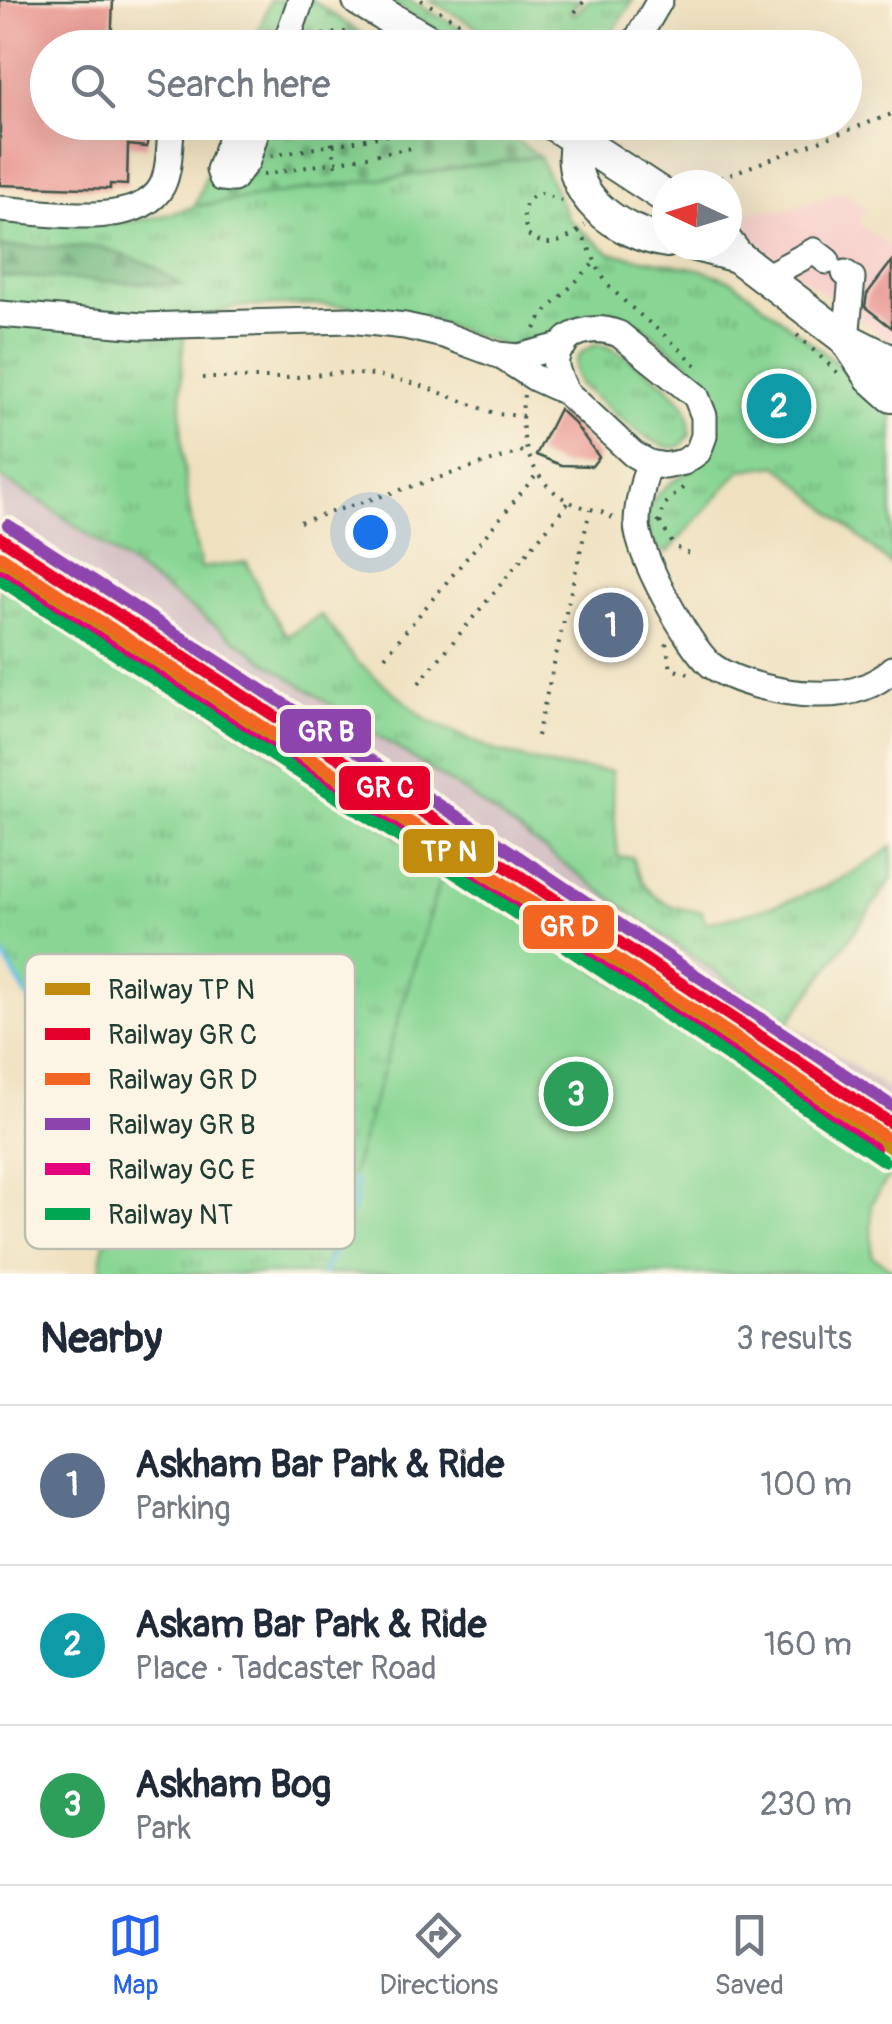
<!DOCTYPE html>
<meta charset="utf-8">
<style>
:root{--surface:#fff;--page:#f6f6f7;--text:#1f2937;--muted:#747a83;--line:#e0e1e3;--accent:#2563eb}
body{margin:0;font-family:Pangolin,sans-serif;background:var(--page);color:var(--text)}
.compass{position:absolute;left:652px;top:170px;width:90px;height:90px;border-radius:50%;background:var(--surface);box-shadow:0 10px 40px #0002;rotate:274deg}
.you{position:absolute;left:370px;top:532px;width:35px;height:35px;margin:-25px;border:8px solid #fff;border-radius:50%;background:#1a73e8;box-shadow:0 0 0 15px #1a73e833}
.badge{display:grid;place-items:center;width:65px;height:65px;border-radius:50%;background:var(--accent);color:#fff;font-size:32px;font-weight:700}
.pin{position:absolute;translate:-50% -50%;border:5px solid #fff;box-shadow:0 2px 10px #0006}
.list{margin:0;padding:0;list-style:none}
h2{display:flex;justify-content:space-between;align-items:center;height:130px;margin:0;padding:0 40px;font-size:42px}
h2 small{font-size:32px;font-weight:400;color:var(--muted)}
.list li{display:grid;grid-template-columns:65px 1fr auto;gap:30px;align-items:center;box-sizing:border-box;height:160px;padding:0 40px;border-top:2px solid var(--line)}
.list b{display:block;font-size:38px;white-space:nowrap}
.list p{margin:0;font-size:32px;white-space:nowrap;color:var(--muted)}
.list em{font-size:32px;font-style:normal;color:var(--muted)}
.icon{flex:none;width:55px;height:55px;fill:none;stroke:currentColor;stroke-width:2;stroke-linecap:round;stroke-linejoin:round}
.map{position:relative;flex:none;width:892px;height:1274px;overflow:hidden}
.search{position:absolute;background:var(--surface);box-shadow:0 10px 40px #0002;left:30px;right:30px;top:30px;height:110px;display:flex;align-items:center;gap:25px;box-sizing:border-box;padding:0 35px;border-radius:55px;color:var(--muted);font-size:38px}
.sheet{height:610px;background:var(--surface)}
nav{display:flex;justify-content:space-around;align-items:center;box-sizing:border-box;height:140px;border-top:2px solid var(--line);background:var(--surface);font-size:28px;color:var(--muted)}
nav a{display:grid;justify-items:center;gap:5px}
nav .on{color:var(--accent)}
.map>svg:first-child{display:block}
</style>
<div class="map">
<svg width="892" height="1274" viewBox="0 0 892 1274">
<defs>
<pattern id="grass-tufts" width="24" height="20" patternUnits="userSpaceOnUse" patternTransform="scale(2.5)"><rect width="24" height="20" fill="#89d694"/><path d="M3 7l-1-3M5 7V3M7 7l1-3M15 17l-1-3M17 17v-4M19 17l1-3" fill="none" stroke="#6faf7a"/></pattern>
<pattern id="forest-firs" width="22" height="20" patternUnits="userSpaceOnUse" patternTransform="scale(2.5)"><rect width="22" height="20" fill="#6eb77e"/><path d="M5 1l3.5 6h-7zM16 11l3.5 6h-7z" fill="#5a9668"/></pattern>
<pattern id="cemetery-stones" width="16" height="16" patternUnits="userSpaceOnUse" patternTransform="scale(2.5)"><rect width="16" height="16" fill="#89d694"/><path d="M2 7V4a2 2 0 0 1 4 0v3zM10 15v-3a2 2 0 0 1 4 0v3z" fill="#6faf7a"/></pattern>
</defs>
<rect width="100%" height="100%" fill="#fcf5e5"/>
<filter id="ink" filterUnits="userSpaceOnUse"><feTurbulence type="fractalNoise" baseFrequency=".01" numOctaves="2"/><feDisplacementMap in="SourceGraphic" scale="20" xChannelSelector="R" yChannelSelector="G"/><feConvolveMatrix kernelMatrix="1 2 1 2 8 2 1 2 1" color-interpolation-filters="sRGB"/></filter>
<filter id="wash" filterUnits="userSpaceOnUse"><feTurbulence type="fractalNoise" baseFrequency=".0048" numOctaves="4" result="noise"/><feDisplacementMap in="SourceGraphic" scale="40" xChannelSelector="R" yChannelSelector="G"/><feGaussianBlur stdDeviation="2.25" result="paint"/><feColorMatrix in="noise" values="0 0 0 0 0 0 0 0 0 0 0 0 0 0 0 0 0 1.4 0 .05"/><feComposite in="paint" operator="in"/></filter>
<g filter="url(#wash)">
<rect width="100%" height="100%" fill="#efe1c0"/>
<path fill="#f7d0cc" d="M844,191L866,208L859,223L892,248V343L727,222V213L791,209Z"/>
<path fill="#d2bec3" d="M0,477L48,506L269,664L469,795L672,942L892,1092V1174L791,1109L444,866L0,577Z"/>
<path fill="url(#grass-tufts)" stroke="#548a64" stroke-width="2.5" d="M388,0H409L495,47H463Z
M429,0H580L570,11L574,15L589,0H633L603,47H512Z
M539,156L568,219L610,253L699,269L733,281L892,407V566L778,465L741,470L667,553L651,544C627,474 717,481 716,432C716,413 694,388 691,366L644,327L601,316L580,317L534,345L508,347L432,321L373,308L315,304L237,307L205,317L184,335C177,416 182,489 201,568L247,562L264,600L287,636L321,615L356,661L427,720L493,750L555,767L611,771L618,857H632C643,894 664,910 702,911L705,923C771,909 838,889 892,847V879L789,1022L672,942L469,795L269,664L48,506L0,477V276L101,247H0V220C65,224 134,230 195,206Z
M599,344C621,350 669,384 683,403C690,412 689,423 690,434C689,435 682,445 680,446C660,458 596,398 579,384C570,362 576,351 599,344Z
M0,577L444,866L351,1179L341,1175L356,1183L323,1274H100L124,1070L49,1033L0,950Z"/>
<path fill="url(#forest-firs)" stroke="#467a59" stroke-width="2.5" d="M0,247H101L151,265L181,285L0,276Z"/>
<path fill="url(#cemetery-stones)" stroke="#548a64" stroke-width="2.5" d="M270,0H312L381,47L253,48Z
M226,123H491L539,156L195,206Z"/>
<path fill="#89d694" stroke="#548a64" stroke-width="2.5" d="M444,866L891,1173L871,1204L872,1256L892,1269V1274H322Z"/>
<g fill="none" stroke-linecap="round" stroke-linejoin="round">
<path stroke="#68bee5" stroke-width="5" d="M0,950L49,1033L356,1183L354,1204L323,1274"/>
</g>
<g id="blocks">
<path fill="#e8928e" d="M0,0H113L111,48H48V122H148L147,147L128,145L127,185L110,184V189L0,185Z
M892,261V328L865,307L867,294Z
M559,409L574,423L599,457L592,466L561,465L536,455Z"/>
</g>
</g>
<g filter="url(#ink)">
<use href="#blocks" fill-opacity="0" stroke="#3e5649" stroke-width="2.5"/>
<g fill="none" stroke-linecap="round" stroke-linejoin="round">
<defs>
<path id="minor" d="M284,48L301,0
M632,48L660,0
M237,122L219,170L222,178L233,179L247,161L259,122
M0,209C42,212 139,230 162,186C170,170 169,148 171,132
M845,273L852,278L846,339
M766,277L814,251L827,261
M0,314L142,326L350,320L405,326L444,335L498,355L518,357L564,345
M499,355L535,378L566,392L633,454L649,463L665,466L684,462L698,452L704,436V416L696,396L619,334C595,325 563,329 556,359C554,370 562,382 566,392
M649,463C643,482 637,504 637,524C638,555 688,646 711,665C734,683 786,694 814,694C842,695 871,691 892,669"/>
<path id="major" d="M359,0L440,48
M550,122L635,177
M577,140C562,194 619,234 667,241
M727,243L737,256L846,339L892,362
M696,245L737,256
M846,339L871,377L892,396"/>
</defs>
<use href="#minor" stroke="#3e5649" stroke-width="29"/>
<use href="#major" stroke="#3e5649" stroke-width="36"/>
<path stroke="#3e5649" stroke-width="4" stroke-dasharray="2.5 8" stroke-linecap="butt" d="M421,0L503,48
M575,12L585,0
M312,36L346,32
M353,48L370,44
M328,122L336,167
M279,135L349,122
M271,156L416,130
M263,175L412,148
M701,185L892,114
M562,201L541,193C520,199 522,218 528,235C549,251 566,241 585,225
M578,231C594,250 595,272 613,290C641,319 675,340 701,371
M535,329L542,316L593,264
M797,335L838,373
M202,378H287L332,373L376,375L417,384L497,414L523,416
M524,395C517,438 530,483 572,503C587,510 603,509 615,520
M300,522L526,450
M660,522L674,546L695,557
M658,523L664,505L686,485
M666,643L671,669L689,674
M385,656L536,475
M419,683L569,502
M537,736L590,510"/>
<use href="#minor" stroke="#fff" stroke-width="25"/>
<use href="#major" stroke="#fff" stroke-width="32"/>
<defs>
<path id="major-bridge" d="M635,177L667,198"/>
</defs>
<use href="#major-bridge" stroke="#3e5649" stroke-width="36" stroke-linecap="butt"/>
<use href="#major-bridge" stroke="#fff" stroke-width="32"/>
<defs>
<path id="rail-1" d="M0,562L478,870L892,1149"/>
<path id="rail-2" d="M0,538L487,854L892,1124"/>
<path id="rail-3" d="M0,556L479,867L884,1136"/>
<path id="rail-4" d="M8,525L495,841L892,1106"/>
<path id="rail-5" d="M0,574L471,879L875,1149"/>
<path id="rail-6" d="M0,580L470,883L884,1161"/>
</defs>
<use href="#rail-1" stroke="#fcf5e5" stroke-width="20"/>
<use href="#rail-2" stroke="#fcf5e5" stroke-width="20"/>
<use href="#rail-3" stroke="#fcf5e5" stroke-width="20"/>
<use href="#rail-4" stroke="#fcf5e5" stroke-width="20"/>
<use href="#rail-5" stroke="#fcf5e5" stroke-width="20"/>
<use href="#rail-6" stroke="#fcf5e5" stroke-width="20"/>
<use href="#rail-1" stroke="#c18c0d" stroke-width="12"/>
<use href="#rail-2" stroke="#e4002b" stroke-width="12"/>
<use href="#rail-3" stroke="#f26522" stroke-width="12"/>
<use href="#rail-4" stroke="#8e44ad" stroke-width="12"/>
<use href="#rail-5" stroke="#e5007d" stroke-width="12"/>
<use href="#rail-6" stroke="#00a651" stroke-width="12"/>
</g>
</g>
<rect x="25" y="954" width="330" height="295" rx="15" fill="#fcf5e5" stroke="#babeb0" stroke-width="2.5"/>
<rect x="45" y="983" width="45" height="12" fill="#c18c0d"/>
<rect x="45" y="1028" width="45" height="12" fill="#e4002b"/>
<rect x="45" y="1073" width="45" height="12" fill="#f26522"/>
<rect x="45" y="1118" width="45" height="12" fill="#8e44ad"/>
<rect x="45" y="1163" width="45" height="12" fill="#e5007d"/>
<rect x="45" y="1208" width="45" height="12" fill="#00a651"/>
<g font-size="28" fill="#1f3d34">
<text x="108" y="999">Railway TP N</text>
<text x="108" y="1044">Railway GR C</text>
<text x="108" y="1089">Railway GR D</text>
<text x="108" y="1134">Railway GR B</text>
<text x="108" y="1179">Railway GC E</text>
<text x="108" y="1224">Railway NT</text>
</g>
<g stroke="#fcf5e5" stroke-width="4">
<rect x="278" y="707" width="95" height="48" rx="10" fill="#8e44ad"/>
<rect x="337" y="764" width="95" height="48" rx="10" fill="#e4002b"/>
<rect x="401" y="827" width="95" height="48" rx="10" fill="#c18c0d"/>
<rect x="521" y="903" width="95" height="48" rx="10" fill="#f26522"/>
</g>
<g font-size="28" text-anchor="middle" font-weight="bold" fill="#fff">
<text x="326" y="741">GR B</text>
<text x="385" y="797">GR C</text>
<text x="449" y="861">TP N</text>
<text x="569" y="936">GR D</text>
</g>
</svg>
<svg class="compass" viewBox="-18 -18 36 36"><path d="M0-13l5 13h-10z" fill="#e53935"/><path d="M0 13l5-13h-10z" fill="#747a83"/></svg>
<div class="you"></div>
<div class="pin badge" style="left:611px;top:625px;background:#5c6f8a">1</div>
<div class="pin badge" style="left:779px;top:406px;background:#0f9aa8">2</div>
<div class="pin badge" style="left:576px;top:1094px;background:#2e9e5b">3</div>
<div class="search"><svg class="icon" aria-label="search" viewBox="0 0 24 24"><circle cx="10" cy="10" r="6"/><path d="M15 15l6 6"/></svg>Search here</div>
</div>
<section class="sheet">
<h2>Nearby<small>3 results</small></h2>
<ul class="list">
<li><span class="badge" style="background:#5c6f8a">1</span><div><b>Askham Bar Park &amp; Ride</b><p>Parking</p></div><em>100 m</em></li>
<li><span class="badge" style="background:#0f9aa8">2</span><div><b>Askam Bar Park &amp; Ride</b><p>Place · Tadcaster Road</p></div><em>160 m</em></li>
<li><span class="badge" style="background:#2e9e5b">3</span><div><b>Askham Bog</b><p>Park</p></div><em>230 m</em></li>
</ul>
</section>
<nav>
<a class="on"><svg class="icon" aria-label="map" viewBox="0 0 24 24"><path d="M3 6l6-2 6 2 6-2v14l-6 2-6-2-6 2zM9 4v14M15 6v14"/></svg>Map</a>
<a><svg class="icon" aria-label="directions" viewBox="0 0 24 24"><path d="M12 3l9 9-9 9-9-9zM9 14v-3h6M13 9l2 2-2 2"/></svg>Directions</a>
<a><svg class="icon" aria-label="saved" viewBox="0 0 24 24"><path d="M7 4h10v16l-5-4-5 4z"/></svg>Saved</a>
</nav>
